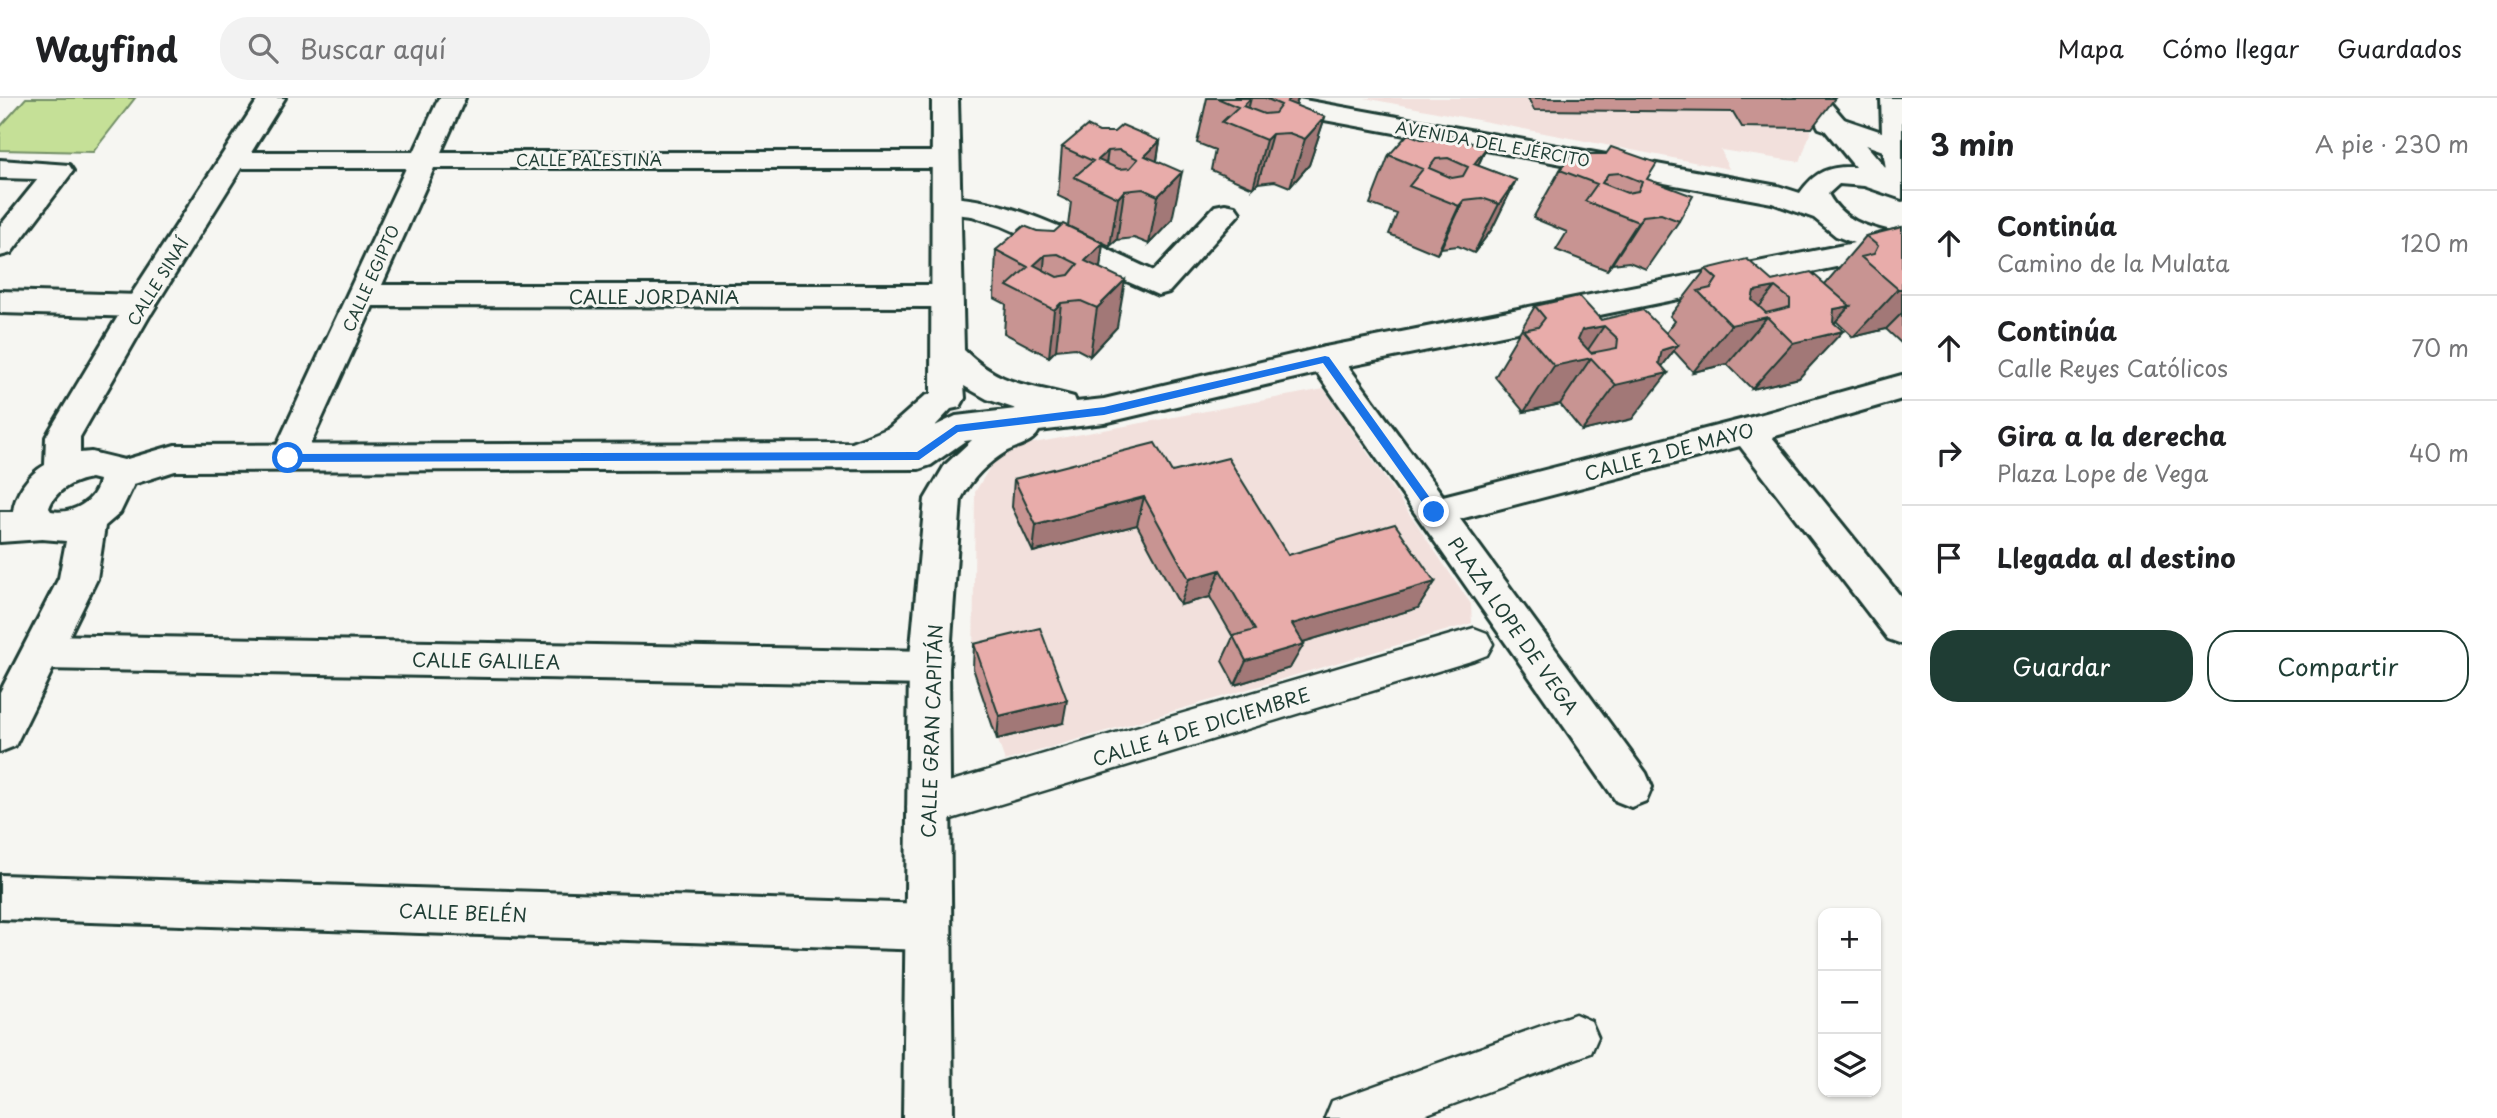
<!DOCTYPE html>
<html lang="es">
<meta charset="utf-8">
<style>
:root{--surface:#fff;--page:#f2f2f2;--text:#202124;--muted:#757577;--line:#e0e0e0;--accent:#1f3d34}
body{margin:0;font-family:"Playpen Sans",sans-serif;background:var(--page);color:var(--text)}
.controls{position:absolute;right:21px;bottom:21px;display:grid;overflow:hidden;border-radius:14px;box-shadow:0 2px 5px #0004}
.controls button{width:63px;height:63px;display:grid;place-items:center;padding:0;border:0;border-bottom:2px solid var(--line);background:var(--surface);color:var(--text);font:35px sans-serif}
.stop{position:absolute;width:21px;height:21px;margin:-16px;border:5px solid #1a73e8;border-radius:50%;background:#fff}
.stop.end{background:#1a73e8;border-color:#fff;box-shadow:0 2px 7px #0008}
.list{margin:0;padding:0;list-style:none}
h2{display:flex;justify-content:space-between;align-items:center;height:91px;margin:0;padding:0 28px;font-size:30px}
h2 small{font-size:23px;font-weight:400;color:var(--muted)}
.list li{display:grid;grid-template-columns:46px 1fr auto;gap:21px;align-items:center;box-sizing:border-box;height:105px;padding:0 28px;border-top:2px solid var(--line)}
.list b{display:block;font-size:26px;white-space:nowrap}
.list p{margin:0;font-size:23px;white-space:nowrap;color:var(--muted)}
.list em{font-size:23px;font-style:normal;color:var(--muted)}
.actions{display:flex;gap:14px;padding:21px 28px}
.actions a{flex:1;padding:16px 0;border:2px solid var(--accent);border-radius:28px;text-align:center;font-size:24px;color:var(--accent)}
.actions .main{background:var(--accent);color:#fff}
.icon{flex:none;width:38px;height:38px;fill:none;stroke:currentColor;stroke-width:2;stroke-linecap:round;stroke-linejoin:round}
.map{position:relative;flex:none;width:1902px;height:1020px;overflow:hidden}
header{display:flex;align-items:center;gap:42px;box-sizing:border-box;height:98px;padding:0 35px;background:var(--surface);border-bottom:2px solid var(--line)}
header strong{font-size:33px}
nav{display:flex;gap:38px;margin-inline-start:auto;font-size:24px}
.search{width:490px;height:63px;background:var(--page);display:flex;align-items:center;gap:18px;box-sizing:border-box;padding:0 24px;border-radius:28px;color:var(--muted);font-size:26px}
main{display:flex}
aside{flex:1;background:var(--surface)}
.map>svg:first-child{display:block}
</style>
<header>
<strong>Wayfind</strong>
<div class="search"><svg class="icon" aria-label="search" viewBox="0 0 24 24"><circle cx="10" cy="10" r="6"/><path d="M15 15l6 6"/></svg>Buscar aquí</div>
<nav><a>Mapa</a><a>Cómo llegar</a><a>Guardados</a></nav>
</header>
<main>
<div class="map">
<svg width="1902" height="1020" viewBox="0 0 1902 1020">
<rect width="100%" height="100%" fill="#f6f6f2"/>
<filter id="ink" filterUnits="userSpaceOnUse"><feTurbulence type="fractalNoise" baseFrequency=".0143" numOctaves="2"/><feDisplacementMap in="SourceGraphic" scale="14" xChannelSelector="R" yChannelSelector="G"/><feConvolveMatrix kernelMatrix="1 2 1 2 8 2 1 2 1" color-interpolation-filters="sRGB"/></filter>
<g filter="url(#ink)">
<path fill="#f2e0dc" d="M1365,0H1789L1812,30L1800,64L1721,52L1729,71Z
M1324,291L1471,506L1472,525L1005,663L973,570L975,394L995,361L1023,347Z"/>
<path fill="#c5e097" stroke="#728e66" stroke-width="2" d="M26,0H135L93,54L0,52V29Z"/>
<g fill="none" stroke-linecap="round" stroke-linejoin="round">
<defs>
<path id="pedestrian" d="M1474,530L1487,535L1493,546L1487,557L1474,562L928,728L913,723L907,709L913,695L928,690Z
M1575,916L1591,923L1598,939L1591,955L1416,1020H1325L1332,1003Z"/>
<path id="minor" d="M439,0H465L441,54H943L953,56L957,62L953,68L943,70H434L382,187H946L957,191L962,198L957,205L946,209L373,208L300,369L288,373L276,369L271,360L406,70H235L225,68L221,62L225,56L235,54H414Z
M1881,0H1902V91L1892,88L1888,82L1883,53L1819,30L1816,24L1819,18L1829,16L1882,34Z
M0,62L69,67L73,73L11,155L0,158V128L38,81L0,80Z
M946,99C1019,101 1088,144 1154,173L1215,108L1225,106L1235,108L1240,115L1169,194L1158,197L1002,128L972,118L936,114L932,108L936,102Z
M0,193L140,197L151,200L156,208L151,216L140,219L0,215Z
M1325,249L1337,253L1443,398L1748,320L1902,277V301L1772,339L1902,500V546L1888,541L1740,348L1460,421L1646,675L1652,689L1646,703L1631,709L1616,703L1313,269L1309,261L1313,253Z
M42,537L929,553L943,558L949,570L943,582L929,587L42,571L28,566L22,554L28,542Z
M0,777L927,806L943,813L950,829L943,845L927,852L0,821Z"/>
<path id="tertiary" d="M259,0H285L154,210L80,339V355L91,354L124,362L175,347L852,345L889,330L925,298L931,296L932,0H958L964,252C1003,290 1027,285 1074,299L1076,304L1104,301L1325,249L1854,145L1836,138L1814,120L1772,105L1249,8L1240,6L1236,0H1293L1778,88L1800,95C1815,73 1829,68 1855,69L1799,0H1826L1893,78L1902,81V101L1864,88L1839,86L1828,96C1844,126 1873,130 1902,138V152L1875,161L1325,273L1104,325L1039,333C1033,345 1019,347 1007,353C987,365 971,381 961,401L949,570L953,1020H903L909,570L925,401L945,367L972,342L965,343L931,367L919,371L175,373L134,386L120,415L105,428L97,481L15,648L0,654V594L59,480L66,443L42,441L0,444V414H13C15,395 29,376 45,367L46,339L51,330L129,200ZM964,288L987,301L1016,311L956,318L935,328L951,311L960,309L965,300ZM91,380L99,382C96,404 71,417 51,413L49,410C55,392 73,383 91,380Z"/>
</defs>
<use href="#pedestrian" stroke="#1f3d34" stroke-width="5"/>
<use href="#minor" stroke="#1f3d34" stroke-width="6"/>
<use href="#tertiary" stroke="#1f3d34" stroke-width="6"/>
<use href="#pedestrian" fill="#f6f6f2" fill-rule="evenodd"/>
<use href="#minor" fill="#f6f6f2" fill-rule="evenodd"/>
<use href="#tertiary" fill="#f6f6f2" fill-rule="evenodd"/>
</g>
<path fill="#c89492" stroke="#1f3d34" stroke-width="2" d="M1207,0H1298L1296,8L1325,19L1309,67L1290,89L1275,83L1258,85L1253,90L1211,72L1215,52L1197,45Z
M1528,0H1835L1812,30L1742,29L1733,14L1534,12Z
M1099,34L1160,43L1157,63L1172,122L1149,146L1134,140L1117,142L1110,148L1068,128L1071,104L1058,98L1062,49Z
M1421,41L1486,50L1478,68L1516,82L1492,131L1474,155L1458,148L1441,150L1437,156L1389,136L1397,116L1370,106L1389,57Z
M1576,50L1647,81L1679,123L1646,171L1629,164L1612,166L1607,172L1556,152L1567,134L1533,120L1560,72Z
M1902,129V246L1886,231L1853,239L1836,223L1799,280L1752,291L1727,266L1693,274L1674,253L1662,268L1632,321L1582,333L1560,306L1524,314L1495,279L1508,257L1507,255L1535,208L1666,235L1675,223L1670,218L1706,171L1772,183L1825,186L1866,138Z
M1037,133L1103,145L1100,170L1117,229L1090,258L1075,250L1056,252L1049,259L1004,235L1006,206L994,200L996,152Z
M1172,374L1288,457L1435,484L1418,510L1303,544L1290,570L1235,587L1222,563L1233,539L1210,499L1180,507L1137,427L1033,454L1012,409L1014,381Z
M974,546L1063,625L997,641L973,570Z"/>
<path fill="#a27877" stroke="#1f3d34" stroke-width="2" d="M1251,0L1243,32V8Z
M1291,0H1298L1288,35L1287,4Z
M1325,19L1309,67L1290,89L1305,41Z
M1272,36L1258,85L1253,90L1266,42Z
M1160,43L1152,91L1145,58Z
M1486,50L1463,99L1474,66Z
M1108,53L1102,92L1098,62Z
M1182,74L1172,122L1149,146L1158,98Z
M1516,82L1492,131L1474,155L1499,106Z
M1124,93L1117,142L1110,148L1118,100Z
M1464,102L1441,150L1437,156L1459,108Z
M1643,118L1612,166L1607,172L1638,124Z
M1103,145L1097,193L1085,163Z
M1045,157L1041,205L1034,167Z
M1902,174V215L1886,231L1853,239L1898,191Z
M1125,182L1117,229L1090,258L1097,210Z
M1775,189L1748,223L1767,219L1727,266L1693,274L1731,227L1754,193Z
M1061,205L1056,252L1049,259L1054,212Z
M1850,208L1822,238L1843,233L1799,280L1752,291L1793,245L1834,211Z
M1604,228L1581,262L1591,260L1560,306L1524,314L1554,268L1582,232Z
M1678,247L1655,278L1668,275L1632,321L1582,333L1616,287L1662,252Z
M1144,399L1137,427L1033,454L1036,427Z
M1220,472L1210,499L1180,507L1189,481Z
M1435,484L1418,510L1279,551L1292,526Z
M1304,546L1290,570L1235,587L1246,563Z
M1067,602L1063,625L997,641L999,618Z"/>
<path fill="#e8acaa" stroke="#1f3d34" stroke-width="2" fill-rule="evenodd" d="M1217,0H1251L1243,8L1264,16L1275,15L1281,7L1265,0H1291L1287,4L1325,19L1305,41L1289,35L1272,36L1266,42L1222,24L1238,9Z
M1122,27L1160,43L1145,58L1182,74L1158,98L1143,91L1124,93L1118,100L1074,79L1093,63L1062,49L1087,28L1099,34H1114ZM1120,52L1138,61L1130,70L1119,71L1098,62L1108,53Z
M1443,34L1486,50L1474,66L1516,82L1499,106L1482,100L1464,102L1459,108L1409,88L1423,71L1389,57L1408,36L1421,41L1437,42ZM1448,60L1468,69L1463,78L1452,80L1429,70L1436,61Z
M1611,49L1657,65L1647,81L1693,98L1679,123L1661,116L1643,118L1638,124L1585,103L1597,86L1560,72L1576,50L1590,56H1606ZM1620,75L1642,84L1638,93L1627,95L1602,85L1608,76Z
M1063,126L1103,145L1085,163L1125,182L1097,210L1081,203L1061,205L1054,212L1007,188L1028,169L996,152L1024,128L1037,133L1054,134ZM1058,156L1078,166L1069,177L1057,179L1034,167L1045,157Z
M1902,129V191H1898L1861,159L1874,156L1878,148L1866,138Z
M1747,161L1772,183L1811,174L1850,208L1834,211L1833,224L1843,233L1793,245L1767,219L1731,227L1698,193L1711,190L1717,181L1706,171ZM1775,189L1790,201V209L1766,215L1752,202L1754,193Z
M1579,198L1601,222L1643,212L1678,247L1662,252L1659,265L1668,275L1616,287L1591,260L1554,268L1523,232L1538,229L1545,220L1535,208ZM1604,228L1618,241L1617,250L1591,255L1578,241L1582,232Z
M1155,345L1172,374L1228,360L1288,457L1395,426L1435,484L1292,526L1304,546L1246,563L1233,538L1255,532L1220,472L1189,481L1144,399L1036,427L1014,381Z
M1040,530L1067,602L999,618L974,546Z"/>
</g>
<path fill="#1a73e8" d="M1325,258L1329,259L1438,411V417H1431L1323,265L1104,317L958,334L919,362L288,364L283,360L288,356L917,354L956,327L1104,309Z"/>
<g text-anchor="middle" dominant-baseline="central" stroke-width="6" stroke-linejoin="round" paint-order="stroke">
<g font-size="16" fill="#1f3d34" stroke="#f6f6f2">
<text transform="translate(1493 45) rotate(10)">AVENIDA DEL EJÉRCITO</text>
<text x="589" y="61">CALLE PALESTINA</text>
<text transform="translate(370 180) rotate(-66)">CALLE EGIPTO</text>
<text transform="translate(157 183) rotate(-58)">CALLE SINAÍ</text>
</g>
<g font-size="19" fill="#1f3d34" stroke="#f6f6f2">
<text x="654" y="198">CALLE JORDANIA</text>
<text transform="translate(1669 353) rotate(-15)">CALLE 2 DE MAYO</text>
<text transform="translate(1514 527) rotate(55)">PLAZA LOPE DE VEGA</text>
<text transform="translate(486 562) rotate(1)">CALLE GALILEA</text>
<text transform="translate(1201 628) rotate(-17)">CALLE 4 DE DICIEMBRE</text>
<text transform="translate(931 633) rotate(-88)">CALLE GRAN CAPITÁN</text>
<text transform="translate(463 814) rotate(2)">CALLE BELÉN</text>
</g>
</g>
</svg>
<div class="controls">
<button>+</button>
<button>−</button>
<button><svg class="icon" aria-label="layers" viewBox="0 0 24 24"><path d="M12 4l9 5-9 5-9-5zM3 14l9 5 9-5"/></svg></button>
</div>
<div class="stop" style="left:288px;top:360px"></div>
<div class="stop end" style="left:1434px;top:414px"></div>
</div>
<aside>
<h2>3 min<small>A pie · 230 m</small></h2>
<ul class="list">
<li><svg class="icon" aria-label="ahead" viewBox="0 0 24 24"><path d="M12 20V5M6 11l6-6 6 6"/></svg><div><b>Continúa</b><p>Camino de la Mulata</p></div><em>120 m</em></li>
<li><svg class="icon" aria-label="ahead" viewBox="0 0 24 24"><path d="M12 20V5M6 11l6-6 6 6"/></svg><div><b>Continúa</b><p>Calle Reyes Católicos</p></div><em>70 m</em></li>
<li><svg class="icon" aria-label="right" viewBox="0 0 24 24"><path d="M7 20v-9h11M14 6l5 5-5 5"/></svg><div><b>Gira a la derecha</b><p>Plaza Lope de Vega</p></div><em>40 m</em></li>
<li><svg class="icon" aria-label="arrive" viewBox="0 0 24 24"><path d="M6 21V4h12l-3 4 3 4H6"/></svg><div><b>Llegada al destino</b></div></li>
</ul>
<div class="actions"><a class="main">Guardar</a><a>Compartir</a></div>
</aside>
</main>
